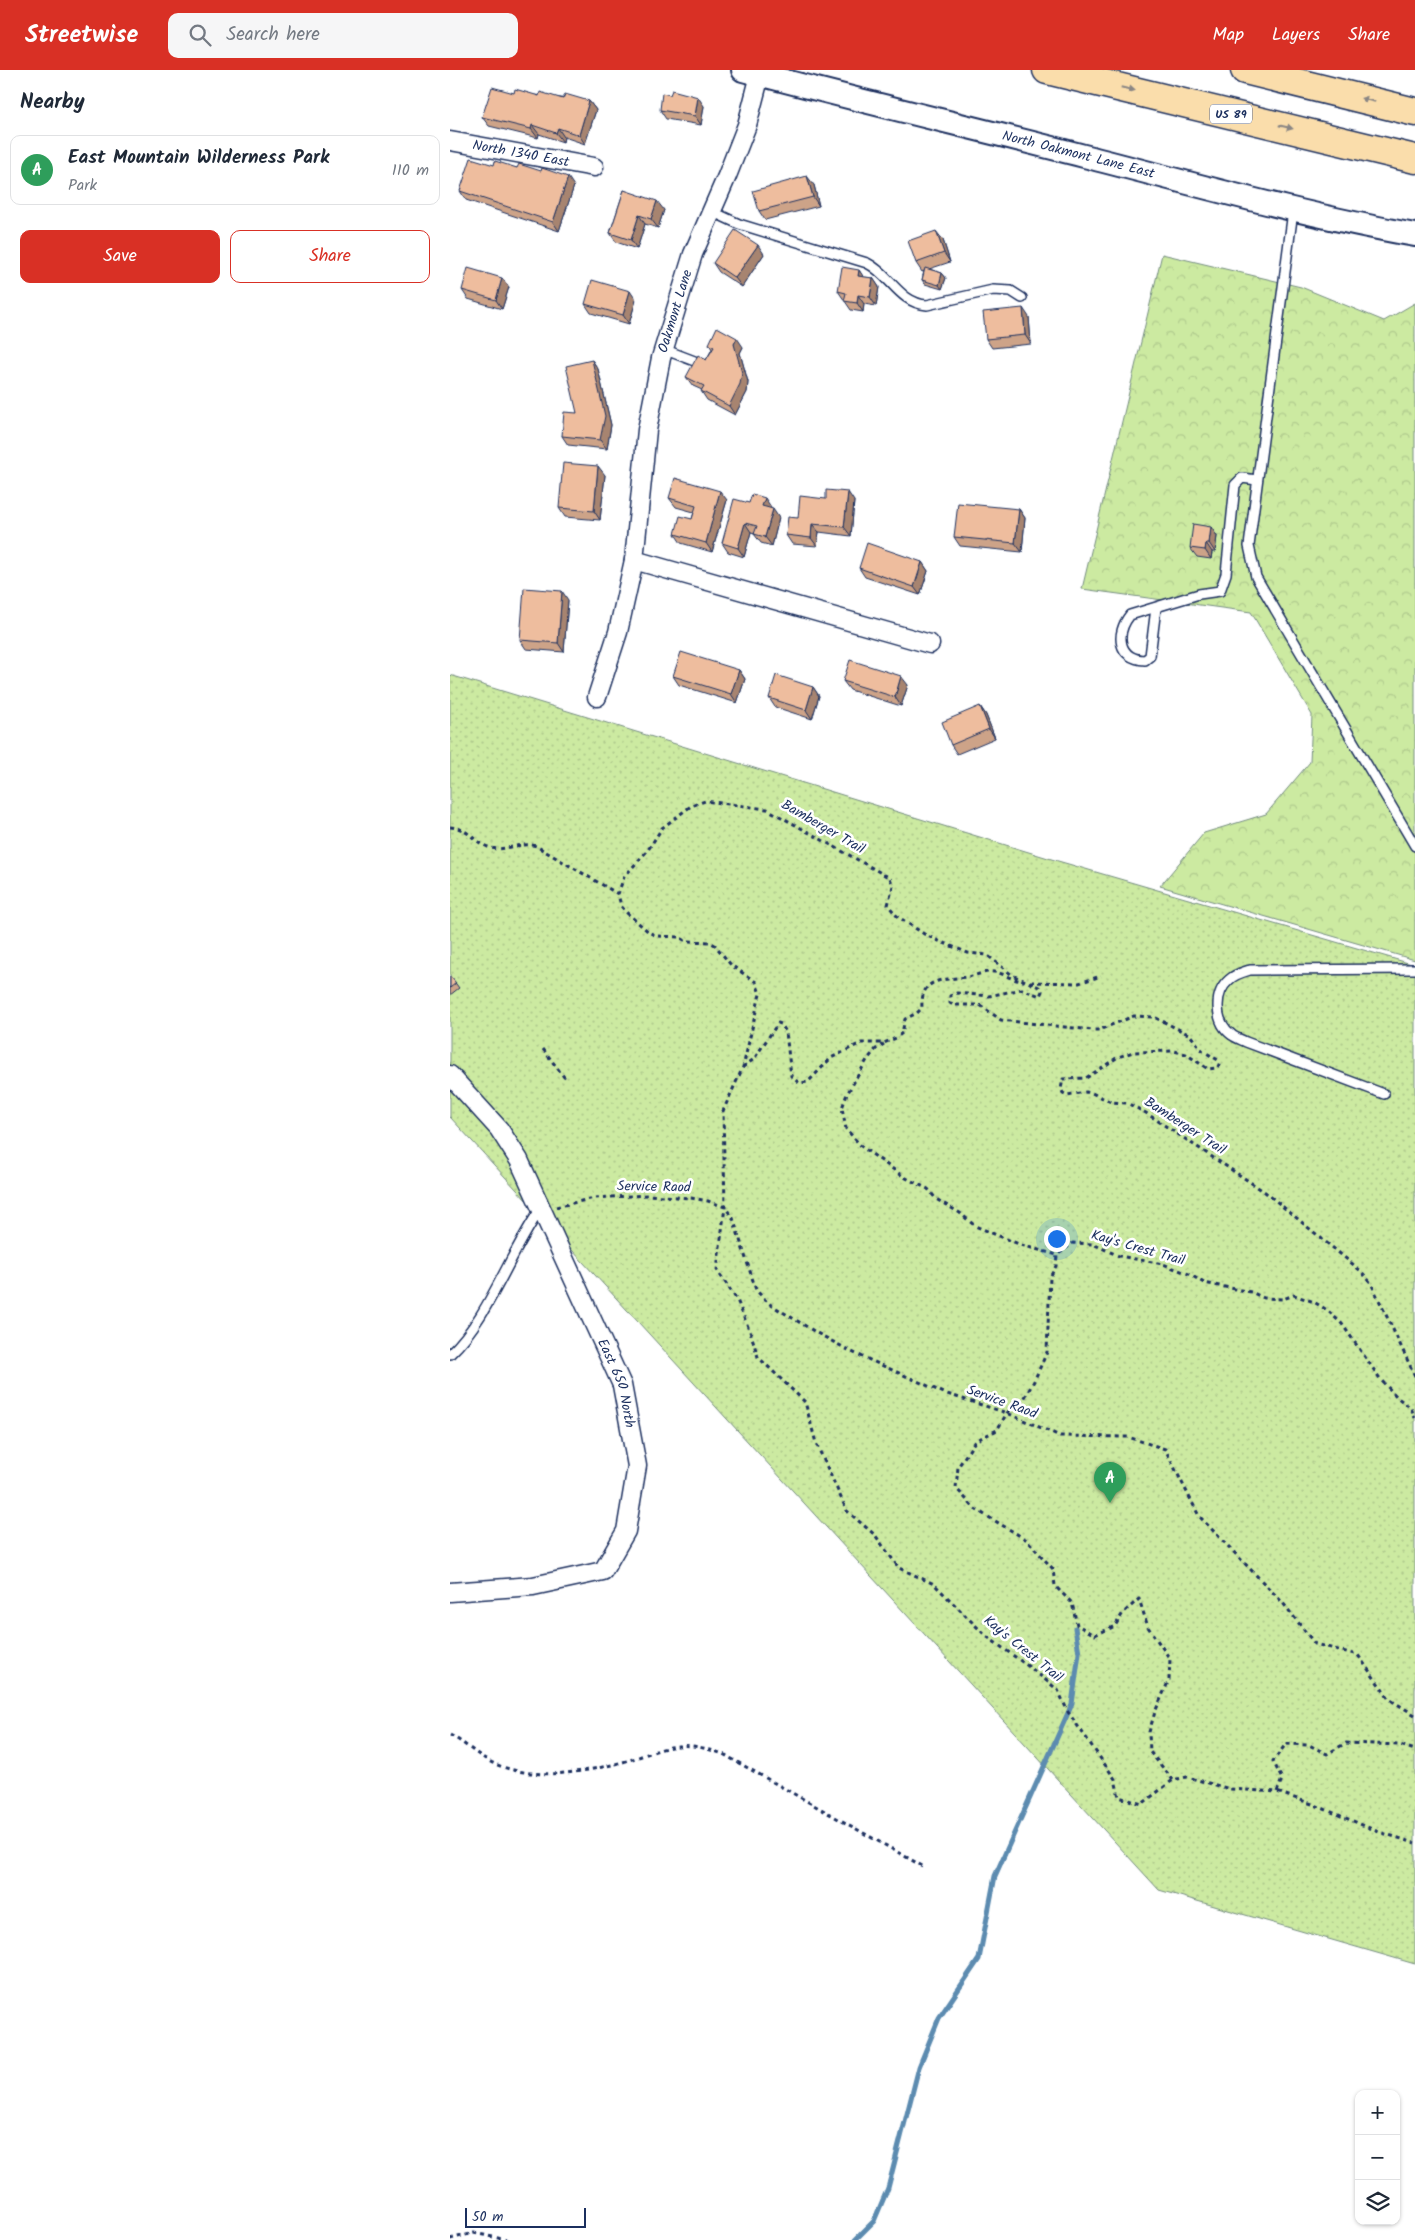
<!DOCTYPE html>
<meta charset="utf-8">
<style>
:root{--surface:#fff;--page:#f6f6f7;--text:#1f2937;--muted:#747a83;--line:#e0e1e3;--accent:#d93025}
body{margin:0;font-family:Kalam,sans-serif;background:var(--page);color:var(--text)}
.controls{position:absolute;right:15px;bottom:15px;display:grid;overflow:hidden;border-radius:10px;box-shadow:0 1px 4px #0004}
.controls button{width:45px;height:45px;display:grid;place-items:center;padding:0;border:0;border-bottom:1px solid var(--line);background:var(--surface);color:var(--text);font:25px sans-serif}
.scale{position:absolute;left:15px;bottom:12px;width:121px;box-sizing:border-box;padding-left:5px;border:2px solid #1b2f5e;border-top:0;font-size:14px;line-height:18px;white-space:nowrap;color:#1b2f5e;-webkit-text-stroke:4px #fff;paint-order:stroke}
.you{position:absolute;left:606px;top:1168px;width:18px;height:18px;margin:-12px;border:4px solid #fff;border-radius:50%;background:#1a73e8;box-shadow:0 0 0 8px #1a73e833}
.badge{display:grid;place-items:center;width:32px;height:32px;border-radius:50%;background:var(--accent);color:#fff;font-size:16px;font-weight:700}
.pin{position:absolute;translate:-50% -41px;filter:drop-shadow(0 1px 2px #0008)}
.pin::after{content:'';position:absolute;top:26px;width:18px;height:15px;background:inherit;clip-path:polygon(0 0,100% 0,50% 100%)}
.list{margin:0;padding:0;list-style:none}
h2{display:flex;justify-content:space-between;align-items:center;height:65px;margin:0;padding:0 20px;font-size:21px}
h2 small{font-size:16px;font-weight:400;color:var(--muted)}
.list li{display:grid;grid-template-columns:32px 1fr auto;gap:15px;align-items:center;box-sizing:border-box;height:70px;margin:0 10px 10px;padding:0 10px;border:1px solid var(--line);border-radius:10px}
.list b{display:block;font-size:19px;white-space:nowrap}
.list p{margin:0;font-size:16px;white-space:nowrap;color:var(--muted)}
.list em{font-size:16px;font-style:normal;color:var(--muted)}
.actions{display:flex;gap:10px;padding:15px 20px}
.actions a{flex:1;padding:11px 0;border:1px solid var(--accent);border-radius:10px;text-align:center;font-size:18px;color:var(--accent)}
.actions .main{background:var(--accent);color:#fff}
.icon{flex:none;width:28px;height:28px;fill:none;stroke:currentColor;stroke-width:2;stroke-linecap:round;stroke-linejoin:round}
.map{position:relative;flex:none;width:965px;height:2170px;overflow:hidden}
header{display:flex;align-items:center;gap:30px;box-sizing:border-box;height:70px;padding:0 25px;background:var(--accent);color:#fff}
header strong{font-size:24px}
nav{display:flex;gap:28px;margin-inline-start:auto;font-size:18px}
.search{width:350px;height:45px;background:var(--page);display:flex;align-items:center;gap:12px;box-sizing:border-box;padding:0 18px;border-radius:10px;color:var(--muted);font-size:19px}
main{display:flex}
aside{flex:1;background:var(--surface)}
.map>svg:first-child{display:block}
</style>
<header>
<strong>Streetwise</strong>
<div class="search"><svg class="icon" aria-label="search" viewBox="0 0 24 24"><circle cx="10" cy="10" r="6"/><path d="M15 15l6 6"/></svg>Search here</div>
<nav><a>Map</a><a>Layers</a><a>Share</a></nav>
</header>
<main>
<aside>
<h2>Nearby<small></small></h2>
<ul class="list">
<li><span class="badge" style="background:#2e9e5b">A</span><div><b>East Mountain Wilderness Park</b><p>Park</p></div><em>110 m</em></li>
</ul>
<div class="actions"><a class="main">Save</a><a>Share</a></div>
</aside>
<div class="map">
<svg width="965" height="2170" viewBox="0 0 965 2170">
<defs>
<pattern id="grass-dots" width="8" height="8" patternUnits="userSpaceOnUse" patternTransform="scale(1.25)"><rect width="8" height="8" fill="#cceaa1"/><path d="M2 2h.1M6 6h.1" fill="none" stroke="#afc98d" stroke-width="1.8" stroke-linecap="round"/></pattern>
<pattern id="forest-crowns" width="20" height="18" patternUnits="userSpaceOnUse" patternTransform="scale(1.25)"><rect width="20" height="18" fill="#cceaa1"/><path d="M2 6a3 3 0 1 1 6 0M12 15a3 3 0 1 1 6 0" fill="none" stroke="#afc98d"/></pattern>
</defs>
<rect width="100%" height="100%" fill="#fff"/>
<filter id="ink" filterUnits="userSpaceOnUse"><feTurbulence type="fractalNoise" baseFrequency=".02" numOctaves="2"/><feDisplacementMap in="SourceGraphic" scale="10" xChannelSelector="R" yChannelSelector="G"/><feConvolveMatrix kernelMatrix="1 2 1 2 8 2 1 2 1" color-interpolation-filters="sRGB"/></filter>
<g filter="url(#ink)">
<path fill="url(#grass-dots)" stroke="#748c80" d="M0,605L608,791L965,895V1894L709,1820L0,1047Z"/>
<path fill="url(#forest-crowns)" stroke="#748c80" d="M712,184L851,217L934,251L965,233V890L710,816L754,763L816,744L860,692L862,645L801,542L632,519Z"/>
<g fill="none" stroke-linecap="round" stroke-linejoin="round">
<path stroke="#5b8bb0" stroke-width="5" d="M405,2170L424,2151L438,2118L469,1997L489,1948L529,1889L545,1806L622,1634L629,1583L625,1558"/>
<defs>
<path id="service" d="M261,141L289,154L417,193C440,204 449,233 477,235L543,220L561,221L572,228
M843,141L799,476L806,507L965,776
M213,279L255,295
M706,538L700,586L695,590C668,589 665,564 680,545L749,524L770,521L776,504L785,415L792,408L807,410
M934,1024L796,972C792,970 786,968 782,965C765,953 763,924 779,910C785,904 793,902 800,900L965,899
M0,1284C38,1249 59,1184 90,1140"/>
<g id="minor">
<path id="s1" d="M0,71L144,97"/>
<path d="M184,490L480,574"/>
<path id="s2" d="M147,627L168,562L184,490L197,360L211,288L243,184L277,106L297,55L310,5"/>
<path id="s3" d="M0,1005L49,1059L69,1090L172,1315L187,1396L176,1461L153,1501L83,1516L0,1522"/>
</g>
<g id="tertiary">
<path id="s4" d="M293,0C406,30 520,57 634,86C744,114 853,145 965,165"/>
</g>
<path id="motorway" d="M597,0L965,89
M795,0L965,42"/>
</defs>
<use href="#service" stroke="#1b2f5e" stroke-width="12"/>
<use href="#minor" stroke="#1b2f5e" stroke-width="21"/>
<use href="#tertiary" stroke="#1b2f5e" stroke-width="26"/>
<use href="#motorway" stroke="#1b2f5e" stroke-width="31"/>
<path stroke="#1b2f5e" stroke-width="3" stroke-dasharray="4 4" stroke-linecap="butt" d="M0,757C19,758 22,771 38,777C53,783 71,771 86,776L168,824
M580,912L629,913L651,906
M434,974L426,979L417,990L397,1024L392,1038L396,1059L412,1077L454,1107L478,1119L486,1129L510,1143L525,1156L571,1175L607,1185
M93,979L117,1011
M293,997L304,989L328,953L331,954L336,962L341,1006L349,1013L358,1012L381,988L411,973H434L446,968L452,963L455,949L467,943L472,938C470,907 494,910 516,907C526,906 534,901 544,902C554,903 563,911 574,911
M106,1137L144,1128L198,1125L241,1128L258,1131L275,1137L283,1148L306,1220L318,1233L367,1263L402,1282L494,1323L557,1343L610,1366L678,1367L715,1379L749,1446L833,1533L865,1574L908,1585L939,1629L965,1645
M965,1306L921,1213L911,1201L815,1122L696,1043L677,1033L661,1032L642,1023L636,1022L617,1025L613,1023L611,1019L613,1009L636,1008L668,987L683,982L724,981L736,984L758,999L767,998L769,995L768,990L753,981L740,965L704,947L684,946L649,960H642L551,950L530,935H503L500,933V926L507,923L539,926L572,919L590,926L592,921L589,917L562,905L537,885L518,883L477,866L447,846L438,835L443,816L440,808L317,739L255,731L241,736L212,758L198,780L174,807L168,824L171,836L177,843L200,863L207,866L229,867L236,871L260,872L265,875L281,895L306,912L310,924L293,997L273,1041L275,1137L267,1200L287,1230L301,1264L308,1287L355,1332L366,1373L397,1441L425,1465L449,1498L484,1514L536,1566L582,1599L608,1620L618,1642L665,1709L669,1727L692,1734L723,1710L737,1707L780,1719L827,1722L865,1735L929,1762L965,1773
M0,1665C15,1673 29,1687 45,1694C85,1711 132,1703 173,1692C191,1687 209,1678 228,1676C243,1674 258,1679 273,1684L474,1797
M723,1710L700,1682L699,1662L705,1642L719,1610L720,1589L698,1557L689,1529L673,1543L665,1556L645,1565L627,1555L622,1533L605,1516L603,1499L577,1470L525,1439L506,1418L508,1397L525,1371L547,1360L557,1343L574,1329L584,1311L597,1282L600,1207L606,1196L607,1185L623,1173L643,1174L669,1186L713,1194L739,1204L754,1213L801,1222L814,1228L833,1229L844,1225L864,1232L877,1240L892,1254L931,1310L948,1328L961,1338L965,1348
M827,1722L832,1709L823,1691L836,1674L859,1675L877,1684L896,1673L950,1675L965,1680
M0,2169L24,2163L57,2170"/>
<use href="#service" stroke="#fff" stroke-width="9"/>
<use href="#minor" stroke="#fff" stroke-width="18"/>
<use href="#tertiary" stroke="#fff" stroke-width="22"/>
<use href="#motorway" stroke="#faddab" stroke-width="28"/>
</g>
<path fill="#cda388" stroke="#1b2f5e" d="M64,23L139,31L146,40L135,74L114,67L113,72L89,64L88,68L39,56L32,47Z
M254,36L251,55L216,49L210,40Z
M44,95L67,98L124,116L109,161L16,130L10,121Z
M364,115L369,136L315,150L309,141Z
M174,120L214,140L208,158L195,154L187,179L166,172L160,163Z
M493,170L500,192L479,199L492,203L496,208L492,219L475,214L472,210L474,201L472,202L466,193Z
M314,184L292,217L269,202L263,193Z
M409,200L413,207L423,208L429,217L426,236L414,234L413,242L401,240L388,221Z
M59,217L52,239L18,229L12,220Z
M186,230L179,254L141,243L135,234Z
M579,247L581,274L542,278L536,269Z
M259,274L293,277L290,283L298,312L297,322L285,345L257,330L251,321L252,320L243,316L236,307L256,290L262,279Z
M142,290L148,299L161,355L157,379L118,375L112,366L127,343Z
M155,405L150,450L115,447L109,438Z
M219,428L277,430L262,482L231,473L225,464L242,449L244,442L226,437Z
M376,429L404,431L401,466L369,462L367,476L342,474L336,465L348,448Z
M299,433L321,437L320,438L329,448L322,476L311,473L304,464L305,463L301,462L294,487L278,482L272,473Z
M569,439L575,448L572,482L510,476L504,467Z
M767,466L765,482H762L761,489L747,487L740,478Z
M472,492L478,501L470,525L415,507L409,498Z
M118,530L114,582L76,579L70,570Z
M289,600L295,609L287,633L229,615L223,606Z
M393,611L458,615L451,636L400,620Z
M363,617L369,626L362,649L325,637L319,628Z
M530,636L536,645L545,668L507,684L501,675Z
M0,906L9,918L0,925Z"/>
<path fill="#a7846f" stroke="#1b2f5e" d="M248,27L254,36L251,55L245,46Z
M139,31L146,40L135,74L129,65Z
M82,55L89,64L88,68L81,59Z
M108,58L114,67L113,72L106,63Z
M357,106L364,115L369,136L363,127Z
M118,107L124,116L109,161L103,152Z
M207,131L214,140L208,158L201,149Z
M189,145L195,154L187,179L181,170Z
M486,161L493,170L500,192L494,183Z
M308,175L314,184L292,217L285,208Z
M409,200L415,209L408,206Z
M492,203L496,208L492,219L489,215Z
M52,208L59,217L52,239L46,230Z
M423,208L429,217L426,236L420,227Z
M180,221L186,230L179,254L173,245Z
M408,225L414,234L413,242L407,233Z
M573,238L579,247L581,274L575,265Z
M287,268L293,277L290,283L298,312L297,322L285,345L279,336L284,274Z
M142,290L148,299L161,355L157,379L150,370Z
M148,396L155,405L150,450L144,441Z
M270,421L277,430L262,482L256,473Z
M398,422L404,431L401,466L394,457Z
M315,428L321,437L319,445L312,436Z
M323,439L329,448L322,476L315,467Z
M569,439L575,448L572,482L565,473Z
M295,453L301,462L294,487L288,478Z
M362,454L369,462L367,476L361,468Z
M761,457L767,466L765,482L759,473Z
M756,473L762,482L761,489L755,480Z
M472,492L478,501L470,525L464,517Z
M112,521L118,530L114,582L108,573Z
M289,600L295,609L287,633L281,624Z
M451,606L458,615L451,636L445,627Z
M363,617L369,626L362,649L356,640Z
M530,636L536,645L545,668L539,659Z"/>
<path fill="#eebd9e" stroke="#1b2f5e" d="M42,17L64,23L65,19L89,26L90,22L113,29L115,24L139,31L129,65L108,58L106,63L82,55L81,59L32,47Z
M222,20L248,27L245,46L210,40L212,23L220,25Z
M21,88L44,95L45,91L67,98L69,94L91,101L92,98L118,107L103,152L10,121Z
M357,106L363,127L309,141L303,121Z
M174,120L207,131L201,149L189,145L181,170L160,163Z
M285,160L308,175L285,208L263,193Z
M486,161L494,183L466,193L458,171Z
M392,197L409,200L408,206L423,208L420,227L408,225L407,233L394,231L396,223L388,221Z
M18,198L52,208L46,230L12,220Z
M475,198L492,203L489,215L472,210Z
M142,210L180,221L173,245L135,234Z
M573,238L575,265L536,269L533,242Z
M267,257L287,268L284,274L292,303L290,314L279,336L251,321L254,316L236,307L248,285L256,290L264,277L259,274Z
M142,290L155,346L150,370L112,366L114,342L127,343L116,296Z
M113,393L148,396L144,441L109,438Z
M225,408L270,421L256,473L225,464L230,446L242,449L246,436L219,428Z
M376,420L398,422L394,457L362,454L361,468L336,465L338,447L348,448L350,426L376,429Z
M302,424L315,428L312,436L323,439L315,467L304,464L307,456L295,453L288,478L272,473L284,429L299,433Z
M508,433L569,439L565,473L504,467Z
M743,454L761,457L759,473H756L755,480L740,478Z
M417,473L472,492L464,517L409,498Z
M74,518L112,521L108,573L70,570Z
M231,582L289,600L281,624L223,606Z
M400,590L451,606L445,627L393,611Z
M326,605L363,617L356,640L319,628Z
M530,636L539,659L501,675L492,652Z
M0,906L6,913L0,918Z"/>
<defs><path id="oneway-solid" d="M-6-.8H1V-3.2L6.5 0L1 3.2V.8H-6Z" transform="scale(1.25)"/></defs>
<g fill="#8a8684">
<use href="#oneway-solid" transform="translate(678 19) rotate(13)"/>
<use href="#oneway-solid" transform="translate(918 30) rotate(-166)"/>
<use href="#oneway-solid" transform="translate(836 57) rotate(14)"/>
</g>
</g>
<g text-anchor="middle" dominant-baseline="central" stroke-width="5" stroke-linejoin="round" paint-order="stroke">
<rect fill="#fff" stroke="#5f6d8e" stroke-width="1" x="760" y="34.5" width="42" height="19" rx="4"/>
<g font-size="12" font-weight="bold" fill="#1b2f5e">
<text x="781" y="44">US 89</text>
</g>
<g font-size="14" fill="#1b2f5e" stroke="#fff">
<text stroke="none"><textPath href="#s1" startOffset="72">North 1340 East</textPath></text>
<text stroke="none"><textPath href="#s4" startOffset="346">North Oakmont Lane East</textPath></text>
<text stroke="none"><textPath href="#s2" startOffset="395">Oakmont Lane</textPath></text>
<text transform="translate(373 757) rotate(30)">Bamberger Trail</text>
<text transform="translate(735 1056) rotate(33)">Bamberger Trail</text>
<text transform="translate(204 1117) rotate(1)">Service Raod</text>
<text transform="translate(688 1178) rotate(16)">Kay's Crest Trail</text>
<text stroke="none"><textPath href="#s3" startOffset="354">East 650 North</textPath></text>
<text transform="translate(552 1332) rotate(20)">Service Raod</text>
<text transform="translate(573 1579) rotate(39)">Kay's Crest Trail</text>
</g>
</g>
</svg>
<div class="controls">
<button>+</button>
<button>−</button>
<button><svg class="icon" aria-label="layers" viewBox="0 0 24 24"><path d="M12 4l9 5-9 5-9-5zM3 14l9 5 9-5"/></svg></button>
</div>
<div class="scale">50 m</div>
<div class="you"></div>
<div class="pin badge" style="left:660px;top:1433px;background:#2e9e5b">A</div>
</div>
</main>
